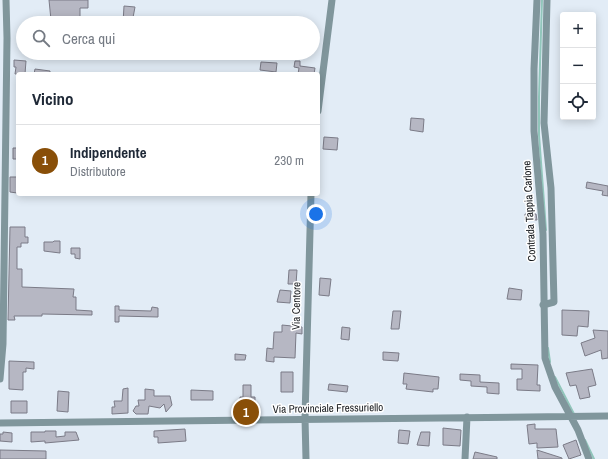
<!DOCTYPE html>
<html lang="it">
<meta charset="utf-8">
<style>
:root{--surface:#fff;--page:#f2f2f3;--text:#1f2937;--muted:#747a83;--line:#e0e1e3;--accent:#894f08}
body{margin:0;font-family:"Archivo Narrow",sans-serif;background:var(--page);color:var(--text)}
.controls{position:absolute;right:12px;top:12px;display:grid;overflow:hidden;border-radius:4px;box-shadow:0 2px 10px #0003}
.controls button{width:36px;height:36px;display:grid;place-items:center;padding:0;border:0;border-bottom:1px solid var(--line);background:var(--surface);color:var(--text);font:20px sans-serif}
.you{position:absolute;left:316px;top:214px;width:14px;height:14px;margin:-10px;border:3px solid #fff;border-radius:50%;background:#1a73e8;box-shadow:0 0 0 6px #1a73e833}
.badge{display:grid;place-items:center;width:26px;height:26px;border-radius:50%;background:var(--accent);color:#fff;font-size:13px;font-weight:700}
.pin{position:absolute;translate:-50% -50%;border:2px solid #fff;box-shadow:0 1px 4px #0006}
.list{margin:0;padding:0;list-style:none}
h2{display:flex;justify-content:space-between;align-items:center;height:52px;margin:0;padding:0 16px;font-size:17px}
h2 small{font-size:13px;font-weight:400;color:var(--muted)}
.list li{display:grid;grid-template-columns:26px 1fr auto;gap:12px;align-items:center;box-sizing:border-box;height:72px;padding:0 16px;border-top:1px solid var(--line)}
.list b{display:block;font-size:15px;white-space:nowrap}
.list p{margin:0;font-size:13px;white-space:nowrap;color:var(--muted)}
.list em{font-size:13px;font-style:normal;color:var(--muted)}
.icon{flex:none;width:22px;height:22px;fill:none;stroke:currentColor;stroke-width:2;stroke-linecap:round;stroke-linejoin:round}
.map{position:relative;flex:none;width:608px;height:459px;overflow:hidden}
.search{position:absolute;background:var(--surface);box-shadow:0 2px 10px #0003;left:16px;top:16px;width:304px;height:44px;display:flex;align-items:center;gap:10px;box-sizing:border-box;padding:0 14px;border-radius:22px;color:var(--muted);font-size:15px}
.panel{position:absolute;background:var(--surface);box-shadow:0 2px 10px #0003;left:16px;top:72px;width:304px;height:124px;border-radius:4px}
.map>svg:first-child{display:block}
</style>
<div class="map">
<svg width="608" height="459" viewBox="0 0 608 459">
<rect width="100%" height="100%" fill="#e2ecf6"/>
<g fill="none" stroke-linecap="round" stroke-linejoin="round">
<path stroke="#91c6bb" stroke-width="2" d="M542,0L539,97V135L546,230
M548,348L550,362
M555,377L574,414
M585,440L594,459"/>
</g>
<path fill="#b6b7c3" stroke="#7b7b87" d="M49,0H88V8H80V23L51,20Z
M124,6L135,7L132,23H123Z
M14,60L26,61L25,74H15L16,67H14Z
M295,61H300V66L315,68L314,74H298L299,68L294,67Z
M261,62L277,63L276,72L260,70Z
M35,69L50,71V74H34Z
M411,118L424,119L423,132L410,130Z
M324,137L338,138L337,150L323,149Z
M13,148H18V159H13Z
M10,177H18L17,193L10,192Z
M587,182L608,186V196L602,195L603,191L586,188Z
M525,214H536L537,220H525Z
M10,227H25V237H28V243H21V247H17V269H22V287L74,289L73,297H76V310L92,311V315L42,314V316H14L15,320H8Z
M54,241H60V253L44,251V242H53Z
M71,248H80V259L75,258V254H71Z
M289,270H297L296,284H288Z
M320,278L331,279L329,296L319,295Z
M509,288L522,290L521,300L507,299Z
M280,290L291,291L290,303L277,302Z
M115,306H119V310L151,311L152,307L158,308V317L119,316V322H115Z
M562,310L589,311L588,327L578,326L577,336L562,335Z
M393,311H401L399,329H391Z
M282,325L302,327V334L296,333L295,358L274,357V362L266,361L267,348L273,349L274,332H282Z
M342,327L350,328L349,340L341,339Z
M593,330L608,331V358L602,359L601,350L585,356L581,343L595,338Z
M383,352L399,353L398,361L383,360Z
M235,354L246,355L245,360H235Z
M9,361L34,362V369L26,368V372H23V390L9,389Z
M511,364L538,365L537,385H540V391L517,390V379H522V369H511Z
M592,369L596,385L588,387L590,397L580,399L576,385L570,386L566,373Z
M281,372H293V392H281Z
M404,373L439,377L438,389H433V392L406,389L407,384H403Z
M460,374L480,375V382L499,383V394L487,393V387L471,386V381L460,380Z
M329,384L348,386L347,392L328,390Z
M243,385H251V397H255V405H252V413H240V397H243Z
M128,388V413L112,414V407H115L114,401H122L123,389Z
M145,389L154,390V396H170L172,405L166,412L164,404L160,408L149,406L148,414H136L133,411L136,406H139L138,400H145Z
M191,390L213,391V400H191Z
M58,391L69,392L68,412L57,411Z
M11,401H27V413H11Z
M535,424V429H556L558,447L537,448V443L529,444L527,425Z
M443,428L461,430L460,446L443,445Z
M185,429L186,441L158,443V437H154V431Z
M399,430L410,431L408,444L398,443Z
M45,431H56V437L65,436V432H76L79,440L45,443V441L31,442V432H45Z
M3,432L12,433V442L0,441V434H3Z
M421,432H430L429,446L417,445Z
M576,440L581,455L569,459L563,445Z
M0,450L46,451V459H0Z
M537,450L562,458V459H538Z
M475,452L497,457V459H473Z"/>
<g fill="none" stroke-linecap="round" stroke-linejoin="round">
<path stroke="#80969c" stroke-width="7" d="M537,0L534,69V131L543,234L545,358L555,387L578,430L589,459
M318,111L332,0
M543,305L554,302L551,188L544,123L547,0
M0,379L3,344L7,38L6,0
M0,423L608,416
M306,459L305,418L311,194
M465,459L467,417"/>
</g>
<g text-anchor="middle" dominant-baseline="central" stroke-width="3" stroke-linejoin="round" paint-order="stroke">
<g font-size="11" fill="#14171b" stroke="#fff">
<text transform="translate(529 211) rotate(-93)">Contrada Tappia Carlone</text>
<text transform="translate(296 306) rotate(-89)">Via Centore</text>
<text transform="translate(328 408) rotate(-1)">Via Provinciale Fressuriello</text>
</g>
</g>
</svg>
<div class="controls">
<button>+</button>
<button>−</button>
<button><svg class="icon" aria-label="locate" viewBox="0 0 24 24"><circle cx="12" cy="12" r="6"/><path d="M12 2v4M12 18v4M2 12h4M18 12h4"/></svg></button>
</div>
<div class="you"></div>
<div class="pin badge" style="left:246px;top:412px">1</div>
<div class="search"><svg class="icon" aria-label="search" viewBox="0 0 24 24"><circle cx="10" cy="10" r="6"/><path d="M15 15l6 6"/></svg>Cerca qui</div>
<section class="panel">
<h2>Vicino<small></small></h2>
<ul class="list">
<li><span class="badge">1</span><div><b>Indipendente</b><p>Distributore</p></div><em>230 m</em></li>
</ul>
</section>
</div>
